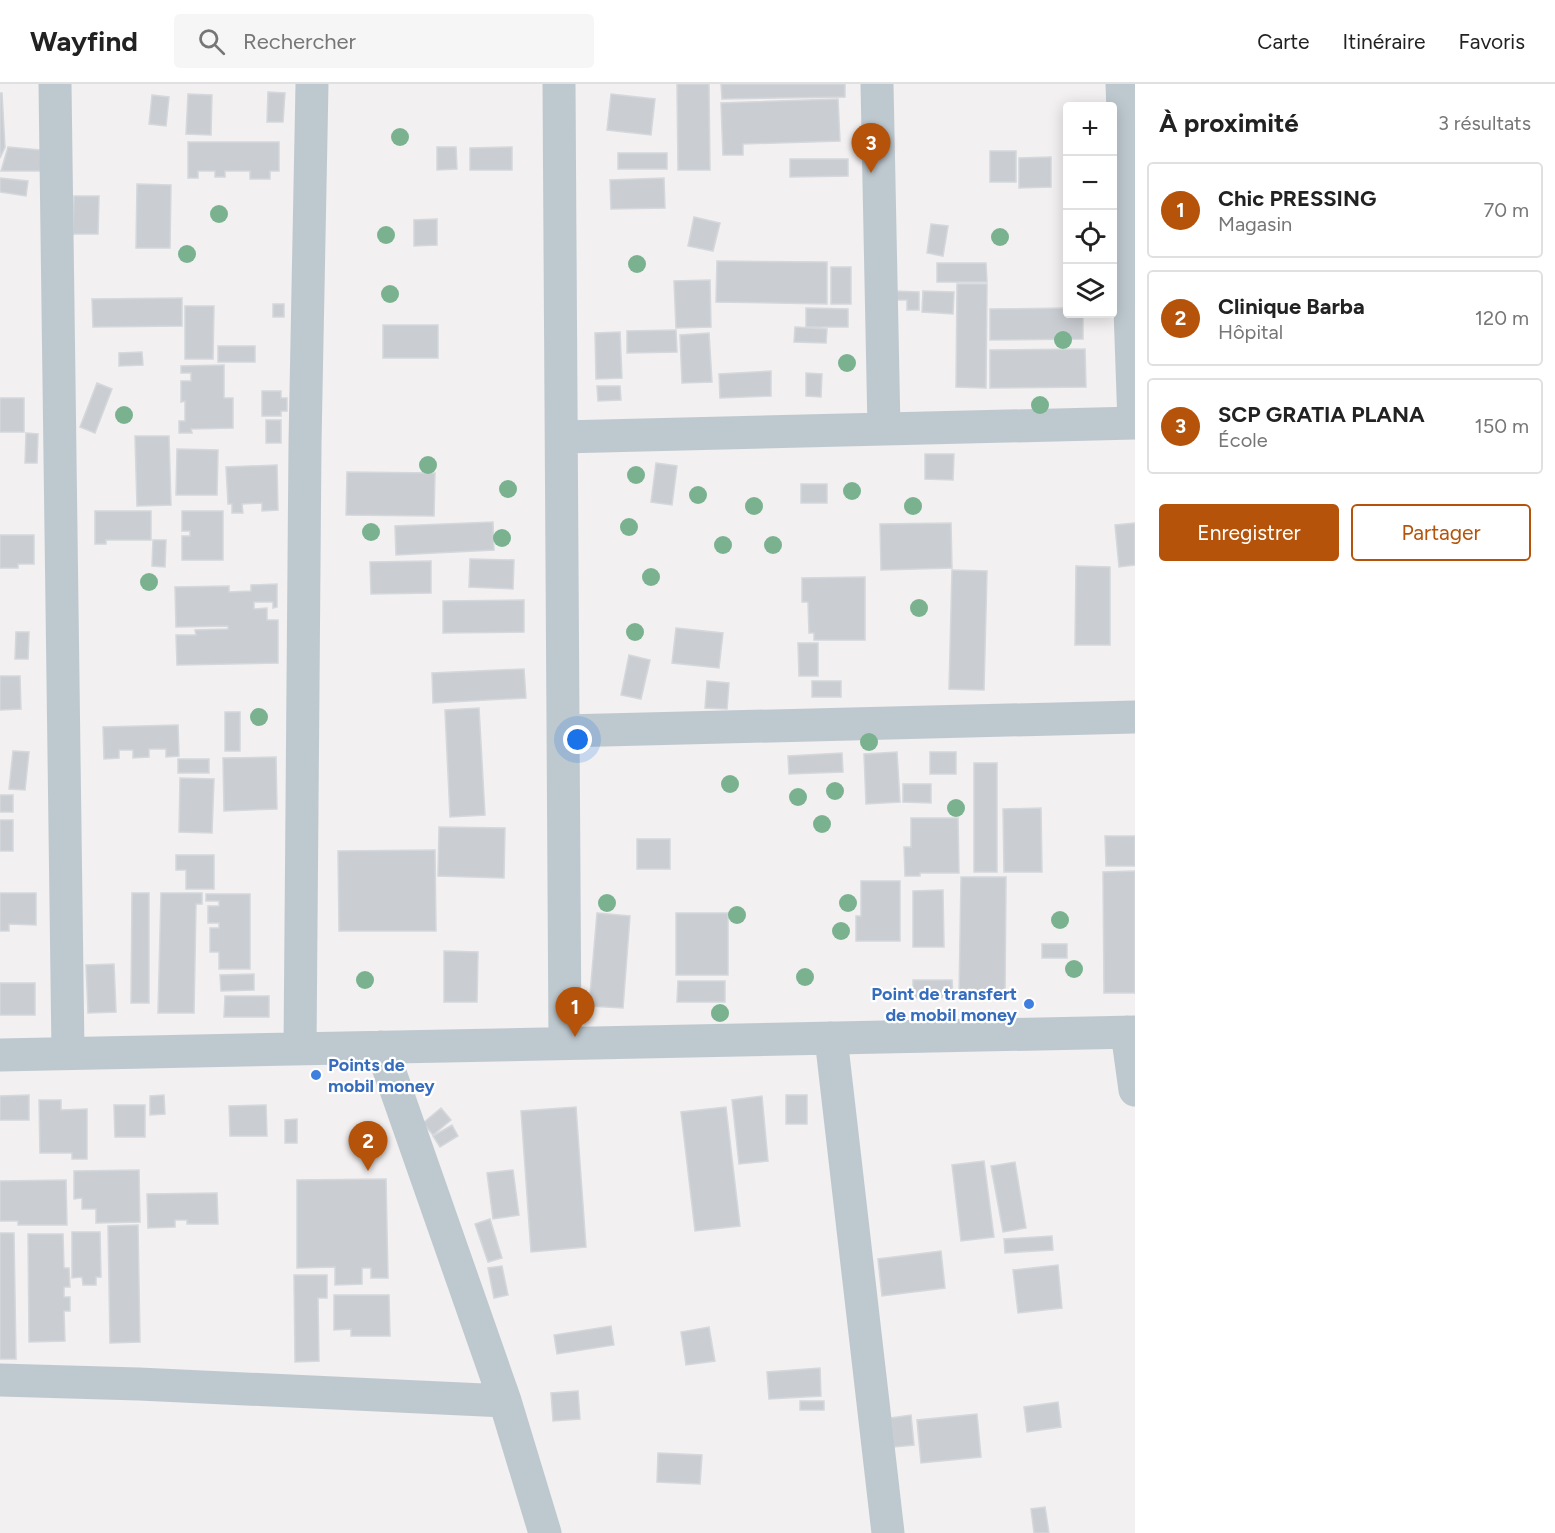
<!DOCTYPE html>
<html lang="fr">
<meta charset="utf-8">
<style>
:root{--surface:#fff;--page:#f6f6f6;--text:#222;--muted:#767676;--line:#e0e0e0;--accent:#b45309}
body{margin:0;font-family:Figtree,sans-serif;background:var(--page);color:var(--text)}
.controls{position:absolute;right:18px;top:18px;display:grid;overflow:hidden;border-radius:6px;box-shadow:0 3px 15px #0003}
.controls button{width:54px;height:54px;display:grid;place-items:center;padding:0;border:0;border-bottom:2px solid var(--line);background:var(--surface);color:var(--text);font:30px sans-serif}
.you{position:absolute;left:578px;top:656px;width:21px;height:21px;margin:-15px;border:4px solid #fff;border-radius:50%;background:#1a73e8;box-shadow:0 0 0 9px #1a73e833}
.badge{display:grid;place-items:center;width:39px;height:39px;border-radius:50%;background:var(--accent);color:#fff;font-size:20px;font-weight:700}
.pin{position:absolute;translate:-50% -50px;filter:drop-shadow(0 2px 3px #0008)}
.pin::after{content:'';position:absolute;top:32px;width:21px;height:18px;background:inherit;clip-path:polygon(0 0,100% 0,50% 100%)}
.list{margin:0;padding:0;list-style:none}
h2{display:flex;justify-content:space-between;align-items:center;height:78px;margin:0;padding:0 24px;font-size:26px}
h2 small{font-size:20px;font-weight:400;color:var(--muted)}
.list li{display:grid;grid-template-columns:39px 1fr auto;gap:18px;align-items:center;box-sizing:border-box;height:96px;margin:0 12px 12px;padding:0 12px;border:2px solid var(--line);border-radius:6px}
.list b{display:block;font-size:22px;white-space:nowrap}
.list p{margin:0;font-size:20px;white-space:nowrap;color:var(--muted)}
.list em{font-size:20px;font-style:normal;color:var(--muted)}
.actions{display:flex;gap:12px;padding:18px 24px}
.actions a{flex:1;padding:14px 0;border:2px solid var(--accent);border-radius:6px;text-align:center;font-size:21px;color:var(--accent)}
.actions .main{background:var(--accent);color:#fff}
.icon{flex:none;width:33px;height:33px;fill:none;stroke:currentColor;stroke-width:2;stroke-linecap:round;stroke-linejoin:round}
.map{position:relative;flex:none;width:1135px;height:1449px;overflow:hidden}
header{display:flex;align-items:center;gap:36px;box-sizing:border-box;height:84px;padding:0 30px;background:var(--surface);border-bottom:2px solid var(--line)}
header strong{font-size:28px}
nav{display:flex;gap:33px;margin-inline-start:auto;font-size:21px}
.search{width:420px;height:54px;background:var(--page);display:flex;align-items:center;gap:15px;box-sizing:border-box;padding:0 21px;border-radius:6px;color:var(--muted);font-size:22px}
main{display:flex}
aside{flex:1;background:var(--surface)}
.map>svg:first-child{display:block}
</style>
<header>
<strong>Wayfind</strong>
<div class="search"><svg class="icon" aria-label="search" viewBox="0 0 24 24"><circle cx="10" cy="10" r="6"/><path d="M15 15l6 6"/></svg>Rechercher</div>
<nav><a>Carte</a><a>Itinéraire</a><a>Favoris</a></nav>
</header>
<main>
<div class="map">
<svg width="1135" height="1449" viewBox="0 0 1135 1449">
<rect width="100%" height="100%" fill="#f2f0f0"/>
<path fill="#caced2" stroke="#d4d7db" stroke-width="1.5" d="M677,0H709L710,86H678Z
M721,0H845V13L722,15Z
M268,8L285,9L283,38H267Z
M0,9H2L5,63L0,74Z
M188,10L212,11L211,51L186,50Z
M611,10L655,15L651,51L607,46Z
M152,11L169,13L166,42L149,40Z
M838,15L840,57L743,60V71H723L721,19Z
M188,58H279V87H270V95H250V87H225V93H215V87H198V94H188Z
M8,63L40,66L41,87H1Z
M437,63H456L457,85L437,86Z
M512,63V86H470V64Z
M990,67H1016V98H990Z
M618,69H667V85H618Z
M1051,73V103L1019,104V74Z
M790,75H848V92L790,93Z
M0,94L28,97L26,112L0,108Z
M664,94L665,124L611,125L610,96Z
M137,100L171,101L170,164H136Z
M74,112H99L98,150H73Z
M694,133L720,139L713,167L688,162Z
M437,135V161L414,162V136Z
M931,140L948,142L943,172L927,169Z
M717,177L827,178V220L716,218Z
M937,179H986L987,198H937Z
M831,183H851V220H831Z
M710,196L711,243L676,244L674,197Z
M957,200H987L986,304L956,303Z
M894,207L919,208V226H907V216H894Z
M923,207L954,208L953,230L922,228Z
M182,214V242L93,243L92,215Z
M273,220H284V233H273Z
M185,222H214L213,275H185Z
M806,224L848,225V243H806Z
M1068,224V230H1083V255L990,256V225Z
M383,241H438V274H383Z
M795,243L827,245L826,259L794,258Z
M676,246L677,268L627,269V247Z
M620,248L622,294L596,295L595,249Z
M709,249L712,298L682,299L680,251Z
M218,262H255V278H218Z
M1085,265L1086,303L990,304V266Z
M142,268L143,281L119,282V269Z
M224,281V314H233V344L191,345L192,349H179V337H185V317L181,318V297H191V289H181V282Z
M771,287V312L720,314L719,290Z
M806,289L822,290L821,313L806,312Z
M97,299L112,305L95,349L80,343Z
M597,302H620L621,316L598,317Z
M262,307H281V314H287V327H281V332H262Z
M0,314H24V348H0Z
M266,336H281V359H266Z
M26,349L38,350L37,379H25Z
M135,352H169L171,421L137,422Z
M177,365L218,366L217,411H176Z
M925,370H954L953,396L925,395Z
M656,379L677,382L672,421L651,418Z
M277,381L278,426L262,427V419L242,420L243,429H232V420H228L226,383Z
M347,388L435,389L434,432L346,431Z
M801,400H827V419H801Z
M95,427H151V456H106V460H95Z
M182,427H223V476H182V452H190V447H182Z
M493,438L494,466L396,471L395,442Z
M951,439L952,484L881,486L880,440Z
M1135,439V481L1119,483L1115,441Z
M0,451H34V480H18V484H0Z
M153,456H166L165,483L152,482Z
M470,475L514,476L513,505L469,503Z
M431,477V509L371,510L370,478Z
M1076,482L1110,483V561H1075Z
M952,486L987,487L984,606L949,605Z
M865,493V556H814V549H809L808,518H802V494Z
M277,500V523L273,524V518H254V525L267,524V536H278V579L177,581L176,551H196L195,546L228,545V542L176,543L175,503L229,502V508L251,507V501Z
M524,516V548L443,549V517Z
M676,544L723,549L719,584L672,579Z
M16,548H29L28,575H15Z
M798,559H818V592H799Z
M629,571L650,576L641,615L621,611Z
M524,585L526,614L433,619L432,589Z
M0,592H20L21,625L0,626Z
M707,597L729,599L727,625L705,624Z
M812,597H841V613H812Z
M479,624L485,731L450,733L445,626Z
M225,628H240V667H225Z
M178,641L179,672L166,673V665H149V673L133,674V666H119V674L104,675L103,643Z
M13,667L29,668L25,706L9,705Z
M897,668L900,718L866,720L864,670Z
M930,668H956V690H930Z
M842,669L843,688L789,690L788,672Z
M276,673L277,725L224,727L223,674Z
M178,675H209V689H178Z
M974,679H997V788H974Z
M180,694L214,695L212,749L179,748Z
M903,700H931V719L903,718Z
M0,711H13V728H0Z
M1041,724L1042,788H1004L1003,725Z
M911,734H958L959,789H920V792H905L904,763H911Z
M0,736H13V767H0Z
M439,743L505,744L504,794L438,792Z
M1105,752H1135V782H1106Z
M637,755H670V785H637Z
M435,766L436,847H339L338,767Z
M176,771H214V805H186V786H176Z
M1135,787V909H1104L1103,788Z
M961,793H1006L1005,913H959Z
M861,797H900V857H856V832H861Z
M943,806L944,863H913V807Z
M0,809H36V841L9,840V847H0Z
M132,809H149V919H131Z
M161,809H202V820H196L194,929H158Z
M206,810H250V885H219V868H210V844H219V839H208V822H219V817H206Z
M597,829L630,832L623,924L589,922Z
M676,829H728V891H676Z
M1042,860H1067V874H1042Z
M444,867L478,868L477,918H444Z
M114,880L116,928L88,929L86,881Z
M254,890V906L221,907L220,891Z
M913,896H952L953,913L913,914Z
M678,897H725V918H677Z
M0,899H35V931H0Z
M225,912H269V933H224Z
M29,1011V1036H0V1012Z
M164,1011L165,1030L150,1031V1012Z
M786,1011H807V1040H786Z
M762,1012L768,1077L739,1080L732,1016Z
M39,1016H61V1026L87,1025V1075H72V1069H40Z
M114,1021H145V1053H115Z
M266,1021L267,1052H230L229,1022Z
M576,1023L586,1163L531,1168L521,1027Z
M726,1023L740,1142L695,1147L681,1028Z
M441,1024L451,1036L433,1051L423,1039Z
M297,1035V1059H285V1036Z
M452,1041L458,1052L440,1063L433,1052Z
M984,1077L994,1153L961,1157L952,1081Z
M1015,1078L1026,1144L1003,1148L991,1082Z
M139,1086L140,1138L96,1139V1125H82V1114L74,1115V1087Z
M513,1086L519,1131L493,1135L487,1089Z
M386,1095L388,1194H371V1184H362V1200L335,1201V1183L297,1184V1096Z
M66,1096L67,1141H18V1137H0V1097Z
M217,1109L218,1140H187V1136H175V1143L148,1144L147,1110Z
M490,1135L502,1174L488,1178L475,1140Z
M138,1141L140,1258L110,1259L108,1142Z
M72,1148H100L101,1193H96V1201H83L82,1193L72,1194Z
M0,1149H14L16,1275H0Z
M28,1150H63L64,1184H69L70,1203H64V1213H70V1227H64L65,1257L29,1258Z
M1052,1152L1053,1166L1005,1169L1004,1155Z
M941,1167L945,1204L882,1212L878,1175Z
M1058,1181L1062,1224L1018,1229L1013,1186Z
M502,1182L508,1211L494,1214L488,1184Z
M294,1191H327V1214H318L319,1277L295,1278Z
M334,1211H389L390,1252H351V1245L334,1246Z
M611,1242L614,1261L557,1270L554,1251Z
M709,1243L715,1277L686,1281L681,1248Z
M820,1284L821,1312L769,1315L767,1288Z
M578,1307L580,1335L553,1337L551,1309Z
M800,1317H824V1326H800Z
M1058,1318L1061,1343L1027,1348L1024,1323Z
M977,1330L981,1373L921,1379L917,1336Z
M911,1331L914,1361L894,1363L891,1334Z
M658,1369L702,1371L700,1400L657,1398Z
M1045,1423L1049,1449H1034L1031,1425Z"/>
<g fill="none" stroke-linecap="round" stroke-linejoin="round">
<path stroke="#bec9cf" stroke-width="33" d="M55,0L68,969
M559,0L565,959
M877,0L884,345
M1122,0L1134,339
M562,353L1135,339
M564,647L1135,633
M1127,948L1135,1006
M831,954L888,1449
M381,963L505,1317L545,1449
M300,965L305,359L312,0
M0,971L1135,948
M0,1296L139,1300L505,1317"/>
</g>
<g fill="#7ab290">
<circle cx="400" cy="53" r="9"/>
<circle cx="219" cy="130" r="9"/>
<circle cx="386" cy="151" r="9"/>
<circle cx="1000" cy="153" r="9"/>
<circle cx="187" cy="170" r="9"/>
<circle cx="637" cy="180" r="9"/>
<circle cx="390" cy="210" r="9"/>
<circle cx="1063" cy="256" r="9"/>
<circle cx="847" cy="279" r="9"/>
<circle cx="1040" cy="321" r="9"/>
<circle cx="124" cy="331" r="9"/>
<circle cx="428" cy="381" r="9"/>
<circle cx="636" cy="391" r="9"/>
<circle cx="508" cy="405" r="9"/>
<circle cx="852" cy="407" r="9"/>
<circle cx="698" cy="411" r="9"/>
<circle cx="754" cy="422" r="9"/>
<circle cx="913" cy="422" r="9"/>
<circle cx="629" cy="443" r="9"/>
<circle cx="371" cy="448" r="9"/>
<circle cx="502" cy="454" r="9"/>
<circle cx="723" cy="461" r="9"/>
<circle cx="773" cy="461" r="9"/>
<circle cx="651" cy="493" r="9"/>
<circle cx="149" cy="498" r="9"/>
<circle cx="919" cy="524" r="9"/>
<circle cx="635" cy="548" r="9"/>
<circle cx="259" cy="633" r="9"/>
<circle cx="869" cy="658" r="9"/>
<circle cx="730" cy="700" r="9"/>
<circle cx="835" cy="707" r="9"/>
<circle cx="798" cy="713" r="9"/>
<circle cx="956" cy="724" r="9"/>
<circle cx="822" cy="740" r="9"/>
<circle cx="607" cy="819" r="9"/>
<circle cx="848" cy="819" r="9"/>
<circle cx="737" cy="831" r="9"/>
<circle cx="1060" cy="836" r="9"/>
<circle cx="841" cy="847" r="9"/>
<circle cx="1074" cy="885" r="9"/>
<circle cx="805" cy="893" r="9"/>
<circle cx="365" cy="896" r="9"/>
<circle cx="720" cy="929" r="9"/>
</g>
<g fill="#3f7fe0" stroke="#fff" stroke-width="2">
<circle cx="1029" cy="920" r="6"/>
<circle cx="316" cy="991" r="6"/>
</g>
<g text-anchor="middle" dominant-baseline="central" stroke-width="4.5" stroke-linejoin="round" paint-order="stroke">
<g font-size="18" font-weight="bold" fill="#366cbe" stroke="#fff" text-anchor="end">
<text x="1017" y="910">Point de transfert<tspan x="1017" dy="21">de mobil money</tspan></text>
<text x="328" y="981" text-anchor="start">Points de<tspan x="328" dy="21">mobil money</tspan></text>
</g>
</g>
</svg>
<div class="controls">
<button>+</button>
<button>−</button>
<button><svg class="icon" aria-label="locate" viewBox="0 0 24 24"><circle cx="12" cy="12" r="6"/><path d="M12 2v4M12 18v4M2 12h4M18 12h4"/></svg></button>
<button><svg class="icon" aria-label="layers" viewBox="0 0 24 24"><path d="M12 4l9 5-9 5-9-5zM3 14l9 5 9-5"/></svg></button>
</div>
<div class="you"></div>
<div class="pin badge" style="left:575px;top:953px">1</div>
<div class="pin badge" style="left:368px;top:1087px">2</div>
<div class="pin badge" style="left:871px;top:89px">3</div>
</div>
<aside>
<h2>À proximité<small>3 résultats</small></h2>
<ul class="list">
<li><span class="badge">1</span><div><b>Chic PRESSING</b><p>Magasin</p></div><em>70 m</em></li>
<li><span class="badge">2</span><div><b>Clinique Barba</b><p>Hôpital</p></div><em>120 m</em></li>
<li><span class="badge">3</span><div><b>SCP GRATIA PLANA</b><p>École</p></div><em>150 m</em></li>
</ul>
<div class="actions"><a class="main">Enregistrer</a><a>Partager</a></div>
</aside>
</main>
